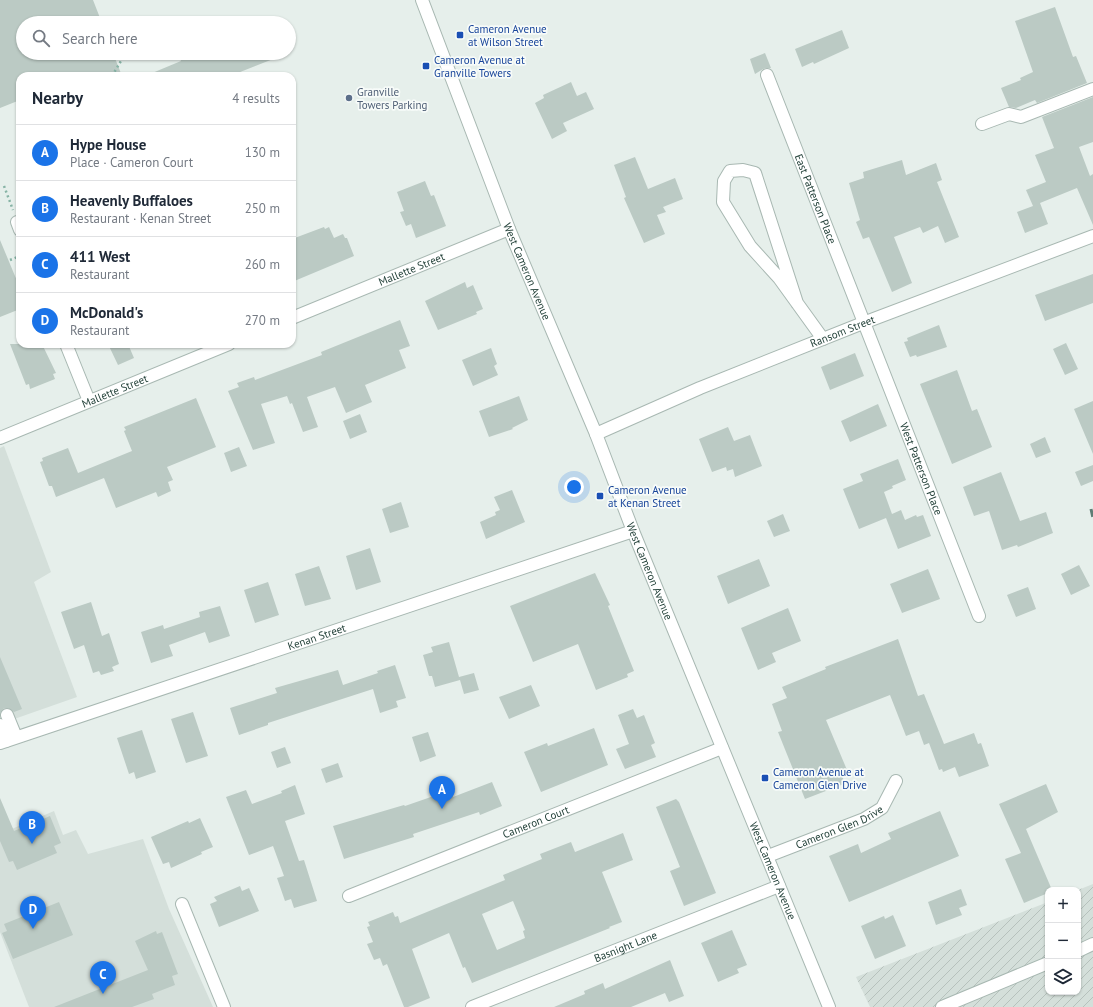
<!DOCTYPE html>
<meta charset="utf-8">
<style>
:root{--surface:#fff;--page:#f2f2f3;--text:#1f2937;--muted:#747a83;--line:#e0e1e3;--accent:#1a73e8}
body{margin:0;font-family:"PT Sans",sans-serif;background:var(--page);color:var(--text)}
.controls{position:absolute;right:12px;bottom:12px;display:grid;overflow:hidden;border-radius:8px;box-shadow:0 1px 3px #0004}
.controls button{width:36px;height:36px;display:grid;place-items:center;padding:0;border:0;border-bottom:1px solid var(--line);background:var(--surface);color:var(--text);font:20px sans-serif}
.you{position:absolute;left:574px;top:487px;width:14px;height:14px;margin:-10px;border:3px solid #fff;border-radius:50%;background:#1a73e8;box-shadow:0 0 0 6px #1a73e833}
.badge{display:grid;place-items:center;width:26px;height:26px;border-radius:50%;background:var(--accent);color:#fff;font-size:13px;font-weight:700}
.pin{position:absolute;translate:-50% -33px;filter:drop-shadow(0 1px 2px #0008)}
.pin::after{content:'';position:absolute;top:21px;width:14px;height:12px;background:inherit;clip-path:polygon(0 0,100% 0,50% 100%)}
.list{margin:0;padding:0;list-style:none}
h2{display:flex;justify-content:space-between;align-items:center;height:52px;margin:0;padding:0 16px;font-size:17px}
h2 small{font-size:13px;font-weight:400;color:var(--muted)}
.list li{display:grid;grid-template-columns:26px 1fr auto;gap:12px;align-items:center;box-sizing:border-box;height:56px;padding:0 16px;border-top:1px solid var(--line)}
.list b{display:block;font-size:15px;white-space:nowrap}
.list p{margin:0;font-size:13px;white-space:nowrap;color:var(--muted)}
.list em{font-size:13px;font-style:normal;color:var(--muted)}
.icon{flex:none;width:22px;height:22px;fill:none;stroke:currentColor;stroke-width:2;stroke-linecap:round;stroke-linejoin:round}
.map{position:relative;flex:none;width:1093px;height:1007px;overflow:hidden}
.search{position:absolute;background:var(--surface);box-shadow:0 1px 3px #0004;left:16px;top:16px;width:280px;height:44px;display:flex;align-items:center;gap:10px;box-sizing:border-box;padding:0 14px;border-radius:22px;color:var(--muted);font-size:15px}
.panel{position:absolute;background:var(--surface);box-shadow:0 1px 3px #0004;left:16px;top:72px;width:280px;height:276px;border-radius:12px}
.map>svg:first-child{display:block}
</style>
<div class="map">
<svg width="1093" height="1007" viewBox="0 0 1093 1007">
<defs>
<pattern id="industrial-furrows" width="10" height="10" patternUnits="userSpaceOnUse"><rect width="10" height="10" fill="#d4dfda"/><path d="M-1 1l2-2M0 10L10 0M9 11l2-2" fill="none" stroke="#b6c1bc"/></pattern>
</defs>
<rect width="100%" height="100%" fill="#e6efeb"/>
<path fill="#d4dfda" d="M4,446L51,572L34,582L77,697L0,724V448Z
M54,811L63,835L76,830L88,854L143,839L169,909L213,1007H29L0,932V834Z"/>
<path fill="url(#industrial-furrows)" d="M1093,884V1007H870L856,977L1048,902V992H1078V890Z"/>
<path fill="#bbcac4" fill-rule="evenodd" d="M0,0H93L102,23H23V53H113L122,76H20V100L0,108Z
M1055,7L1073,57L1076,56L1087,83L1037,103L1035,100L1016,108L1009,107L1001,88L1021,80L1020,78L1033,72L1015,21Z
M842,30L849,48L814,64L813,62L802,67L795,49Z
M178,53H286V54L230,76H145L181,61Z
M765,53L771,68H765L755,74L750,59Z
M571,82L577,96L586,92L594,109L563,123L567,131L552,139L535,103L544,98L543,95Z
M1093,97V142L1079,147L1090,176L1093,174V225L1077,188L1040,203L1048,224L1025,233L1017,212L1033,206L1026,190L1046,182L1035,155L1054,148L1042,117Z
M635,157L648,189L675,178L683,199L663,207L666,212L657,215L665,234L644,243L624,198L626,197L614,165Z
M902,160L906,175L936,163L942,180L937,182L959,237L945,243L938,226L923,233L920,227L894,237L912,283L892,292L869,237L863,239L856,222L860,220L849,183L864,178L863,172Z
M425,181L431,196L434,195L446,226L416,238L411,224L406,226L400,212L404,211L397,192Z
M324,227L325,229L329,227L334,238L343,234L345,238H347L354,256L292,282V239Z
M0,240L20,288V309L0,317Z
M1093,274V303L1045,321L1035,295Z
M465,282L467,288L473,285L483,309L476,312L477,314L438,330L425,301Z
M400,320L410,346L399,350L406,368L365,385L372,402L346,413L335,387L307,397L318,427L303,432L292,403L290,404L287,396L261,404L275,443L253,450L228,391L239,387L237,383L254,377L255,380L322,355L321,352Z
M939,325L947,347L917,357L916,355L910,357L904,342L908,341L907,338Z
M1066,343L1078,369L1065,375L1053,349Z
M10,344H42L56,373L53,374L55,379L30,389L29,384L26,385Z
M108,344H128L134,358L118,365Z
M491,348L497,364L494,366L498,375L473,386L462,360Z
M855,353L864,376L830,390L821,367Z
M957,370L972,411L977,409L992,447L952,464L920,384Z
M519,396L528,420L512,428L513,429L489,437L479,411Z
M196,398L216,447L167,467L173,480L168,482L171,491L158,497L156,492L116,508L104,478L56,497L52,486H49L40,462L43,461L42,458L68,448L78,473L132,451L124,431L126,430L124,427Z
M1093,401V454L1074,409Z
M878,404L887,426L850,442L841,421Z
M360,414L367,432L350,439L343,421Z
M728,427L734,441L750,435L762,466L735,477L733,469L727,471L726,467L712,472L699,439Z
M1045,437L1051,452L1036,458L1030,444Z
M239,447L247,466L231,472L224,453Z
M898,459L906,480L892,486L893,488L884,492L892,514L901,510L905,520L916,515L917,517L923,515L931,536L898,549L886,518L859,529L843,489L863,481L860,474Z
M1093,465V481L1081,486L1075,472Z
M1001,472L1020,521L1046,512L1053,533L1018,547L1017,545L1002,550L989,511L974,516L963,487Z
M512,490L525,522L486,539L480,522L496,515L495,512L500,510L494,497Z
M401,502L409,527L390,533L382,509Z
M783,514L790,531L774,537L767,521Z
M370,548L381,582L356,590L346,556Z
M759,559L770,586L728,604L717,576Z
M1079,565L1090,586L1071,595L1061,574Z
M319,566L331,599L305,606L295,574Z
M928,569L940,599L902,613L890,584Z
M595,573L610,605L608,606L634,671L627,674L628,677L596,690L578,644L533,662L510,606Z
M268,582L279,615L255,623L244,590Z
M1028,587L1036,609L1016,617L1007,595Z
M91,602L102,636L109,633L119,664L112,667L114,671L101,675L99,671L93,673L84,645L74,649L61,612Z
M220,606L230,636L209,643L205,632L169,645L173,656L151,663L141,632L163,625L164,629L200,617L199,612Z
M788,608L801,641L772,653L776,662L758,670L741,628Z
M898,639L918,696L924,694L944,744L974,733L978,744L981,743L989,766L959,777L955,767L943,772L942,769L939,770L929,743L924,745L919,731L906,736L890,695L826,720L847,770L842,772L844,784L805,799L778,732L782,731L772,704L787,698L782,687L826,669L825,667Z
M449,642L459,677L474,673L479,690L464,694L460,680L435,687L432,676H429L423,655L433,652L431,647Z
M0,657L22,709L14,712L8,708H4L0,713Z
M395,665L406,698L396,701L398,707L380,713L373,689L268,723V725L239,735L230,708L277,693L275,688L338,670L343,685L378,673L377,671Z
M531,685L540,706L509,719L499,697Z
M633,709L637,718L644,715L655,743L651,745L656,757L625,769L616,749L629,744L618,715Z
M193,712L208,756L186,763L171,719Z
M594,728L608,765L541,792L524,752L547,743L548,746Z
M142,730L156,772L136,779L134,772L129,774L117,738Z
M428,732L436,756L420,762L412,737Z
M285,747L291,763L277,768L271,752Z
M338,763L343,777L326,783L321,769Z
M492,782L502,806L480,815L479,812L413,834L414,837L344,859L333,826L404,805L405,806L451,790L453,797Z
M1046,784L1058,812L1026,829L1052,890H1048V893L1024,903L1005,859L1021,853L999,804Z
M295,785L305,814L285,821L299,861L304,860L317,901L294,908L291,899L285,901L277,878L284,876L273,846L249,855L226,797L246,790L252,804L282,793L281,791Z
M0,798L14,831L50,816L61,843L54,846L57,853L17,870L13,861L9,862L0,841Z
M676,799L679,802L716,893L684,906L670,871L680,867L656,807Z
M940,811L959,856L849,902L829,856L858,844L861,853L891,839L888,833Z
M200,818L213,847L201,852L202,854L171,868L169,862L163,864L151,837L188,821L189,823Z
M623,833L633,860L602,872L622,922L609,927L610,928L472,983L465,967L463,968L449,933L412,949L430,998L408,1007H404L387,964L383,966L380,958L374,960L367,944L373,942L367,927L370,926L368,922L393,912L395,917L398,916L400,923L505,880L503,875L542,859L540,854L571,842L575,852ZM513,901L525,930L523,931L525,938L497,950L482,914Z
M240,886L242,891L249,888L259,911L219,927L210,904L217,901L214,897Z
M961,889L967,905L959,908L962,915L936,925L928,902Z
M59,902L73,935L13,959L2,933L7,931L4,924Z
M893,915L906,946L875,959L861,926L884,916L885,919Z
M732,930L747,965L737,969L739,973L718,982L701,943Z
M156,931L157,934L162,932L178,974L172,976L175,985L152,994L154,999L132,1007H54L148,970L135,941Z
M670,960L684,996L669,1002L665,993L631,1007H554L585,994L584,991L603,983L605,989L607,988Z"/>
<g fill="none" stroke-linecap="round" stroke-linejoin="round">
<defs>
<g id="minor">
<path id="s1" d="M422,0L509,229L596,434L633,531L829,1007"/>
<path id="s2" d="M767,75L979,616"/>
<path d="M982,124L1009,114L1021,117L1093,89"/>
<path d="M17,222L20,230"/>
<path d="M797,303L755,173L743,170L730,171L724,181L723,202L750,246L779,278L823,339"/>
<path id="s3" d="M292,318L509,229"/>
<path d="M66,344L89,401"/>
<path id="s4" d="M596,434L700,388L863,323L1093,236"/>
<path id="s5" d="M0,438L229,344"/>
<path d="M7,715L16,737"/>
<path d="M0,725L6,741"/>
<path id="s6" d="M0,743L633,531"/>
<path id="s7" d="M768,856L864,819L882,808L896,781"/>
<path id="s8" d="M349,896L722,748"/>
<path d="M182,904L224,1007"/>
<path d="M1078,951L1093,944"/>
<path id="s9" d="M472,1007L779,886"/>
<path d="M942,1007L1048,963"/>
</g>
</defs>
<use href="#minor" stroke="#a8b8b2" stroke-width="14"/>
<path stroke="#86b3a5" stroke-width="2.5" stroke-dasharray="2 3" stroke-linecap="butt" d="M112,76L124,56V53
M4,186L13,210
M10,260L20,256"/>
<use href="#minor" stroke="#fff" stroke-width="12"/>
<path stroke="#5f7d75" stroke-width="3" stroke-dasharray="8 4" stroke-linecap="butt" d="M1091,509L1093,518"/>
</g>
<g fill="#1a4fb4" stroke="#f7fbf9" stroke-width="1.5">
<rect x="456" y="31" width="8" height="8" rx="2"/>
<rect x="422" y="62" width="8" height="8" rx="2"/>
<rect x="596" y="492" width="8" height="8" rx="2"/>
<rect x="761" y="774" width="8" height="8" rx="2"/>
</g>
<circle fill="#5c6f8a" stroke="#f7fbf9" stroke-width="1.5" cx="349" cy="98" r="4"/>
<g text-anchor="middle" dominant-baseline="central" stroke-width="3.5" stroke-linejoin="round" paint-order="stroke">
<g font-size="11" fill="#164399" stroke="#f7fbf9" text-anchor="start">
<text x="468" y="29">Cameron Avenue<tspan x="468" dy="13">at Wilson Street</tspan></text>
<text x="434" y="60">Cameron Avenue at<tspan x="434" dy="13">Granville Towers</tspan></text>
<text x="608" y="490">Cameron Avenue<tspan x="608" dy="13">at Kenan Street</tspan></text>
<text x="773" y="772">Cameron Avenue at<tspan x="773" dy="13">Cameron Glen Drive</tspan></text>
</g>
<g font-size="11" fill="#4e5e75" stroke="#f7fbf9" text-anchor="start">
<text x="357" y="92">Granville<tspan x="357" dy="13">Towers Parking</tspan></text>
</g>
<g font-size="11" fill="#24423a" stroke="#f7fbf9">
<text stroke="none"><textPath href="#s2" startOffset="133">East Patterson Place</textPath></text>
<text stroke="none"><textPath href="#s3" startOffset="129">Mallette Street</textPath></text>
<text stroke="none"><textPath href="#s1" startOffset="291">West Cameron Avenue</textPath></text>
<text stroke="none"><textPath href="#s4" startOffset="267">Ransom Street</textPath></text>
<text stroke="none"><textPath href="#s5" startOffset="124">Mallette Street</textPath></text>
<text stroke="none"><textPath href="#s2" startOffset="423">West Patterson Place</textPath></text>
<text stroke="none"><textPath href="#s1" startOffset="615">West Cameron Avenue</textPath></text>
<text stroke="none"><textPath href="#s6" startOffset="334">Kenan Street</textPath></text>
<text stroke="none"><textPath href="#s8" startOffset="201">Cameron Court</textPath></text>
<text stroke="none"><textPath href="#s7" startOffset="77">Cameron Glen Drive</textPath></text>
<text stroke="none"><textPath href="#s1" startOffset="939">West Cameron Avenue</textPath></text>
<text stroke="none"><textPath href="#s9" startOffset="165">Basnight Lane</textPath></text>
</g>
</g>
</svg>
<div class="controls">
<button>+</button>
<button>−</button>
<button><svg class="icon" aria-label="layers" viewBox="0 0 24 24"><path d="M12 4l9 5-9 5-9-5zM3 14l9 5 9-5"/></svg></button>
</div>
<div class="you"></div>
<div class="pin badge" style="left:442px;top:809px">A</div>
<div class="pin badge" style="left:32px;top:844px">B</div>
<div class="pin badge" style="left:103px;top:994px">C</div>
<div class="pin badge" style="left:33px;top:929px">D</div>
<div class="search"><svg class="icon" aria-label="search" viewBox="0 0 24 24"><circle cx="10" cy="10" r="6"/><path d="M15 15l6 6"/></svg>Search here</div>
<section class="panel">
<h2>Nearby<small>4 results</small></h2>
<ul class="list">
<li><span class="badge">A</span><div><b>Hype House</b><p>Place · Cameron Court</p></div><em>130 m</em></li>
<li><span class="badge">B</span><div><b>Heavenly Buffaloes</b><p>Restaurant · Kenan Street</p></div><em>250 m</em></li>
<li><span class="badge">C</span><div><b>411 West</b><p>Restaurant</p></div><em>260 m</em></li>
<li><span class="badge">D</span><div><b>McDonald's</b><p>Restaurant</p></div><em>270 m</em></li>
</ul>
</section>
</div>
